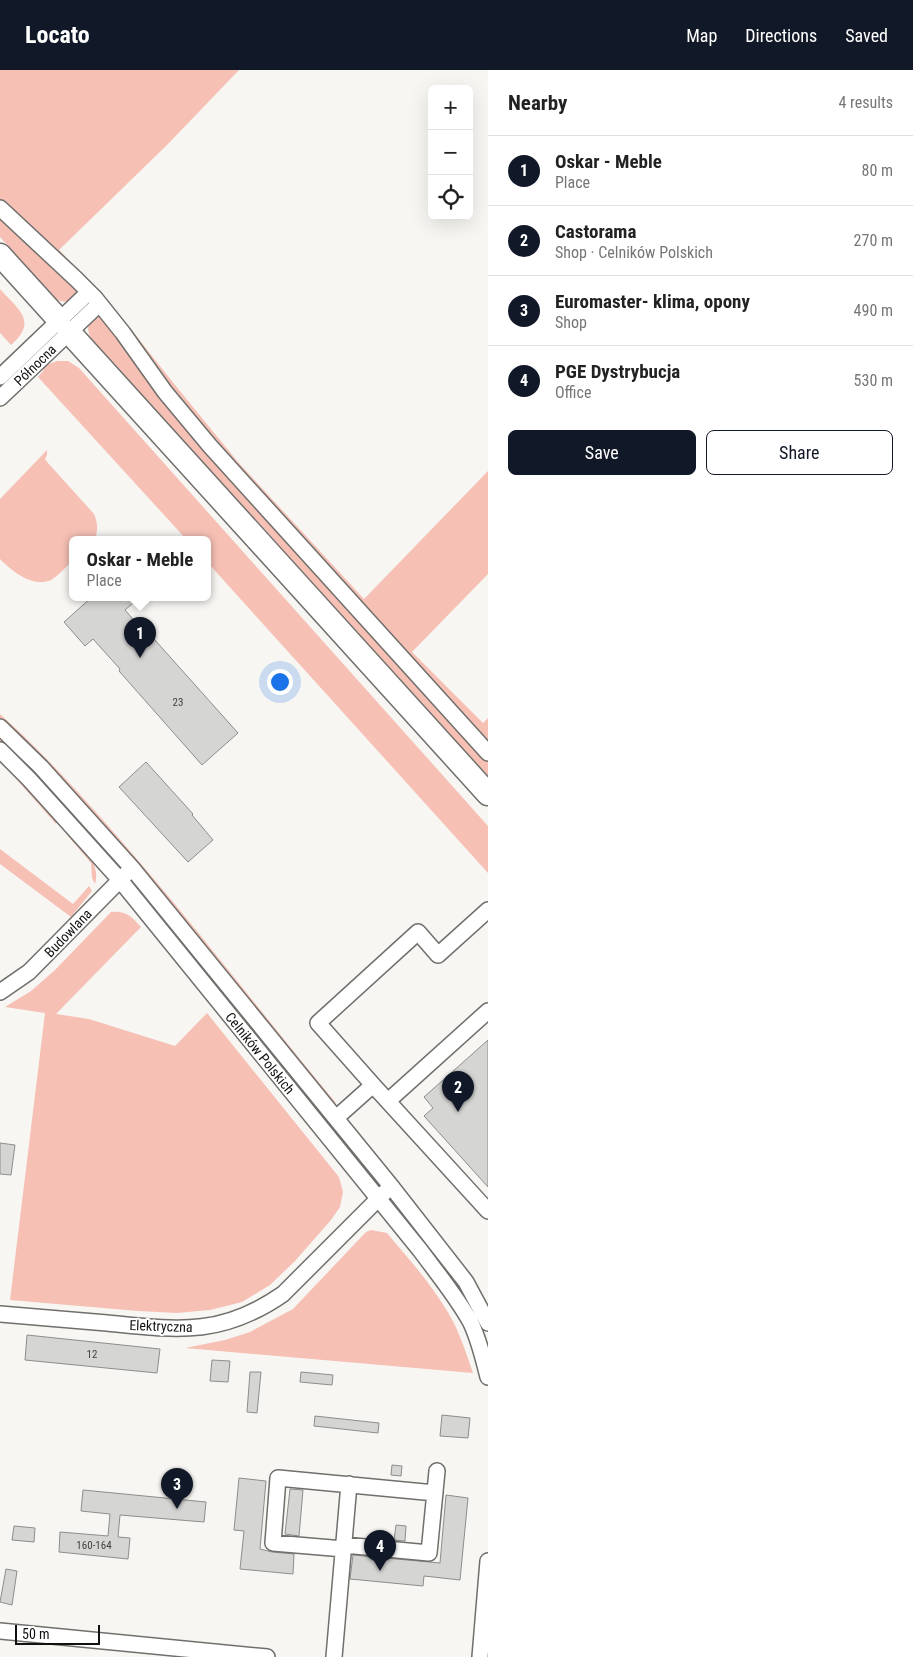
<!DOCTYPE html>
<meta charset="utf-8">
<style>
:root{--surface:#fff;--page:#f6f6f6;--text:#222;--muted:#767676;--line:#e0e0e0;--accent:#111827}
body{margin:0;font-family:"Roboto Condensed",sans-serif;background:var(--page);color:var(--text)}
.controls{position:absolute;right:15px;top:15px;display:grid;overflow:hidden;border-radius:8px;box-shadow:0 5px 20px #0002}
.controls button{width:45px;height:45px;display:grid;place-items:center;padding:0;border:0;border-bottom:1px solid var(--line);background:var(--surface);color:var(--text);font:25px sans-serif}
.scale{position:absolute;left:15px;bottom:12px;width:85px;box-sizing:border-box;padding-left:5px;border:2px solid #111110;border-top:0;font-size:14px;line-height:18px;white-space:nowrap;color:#111110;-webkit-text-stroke:4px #fff;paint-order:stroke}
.you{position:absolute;left:279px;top:611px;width:18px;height:18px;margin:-12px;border:4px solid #fff;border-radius:50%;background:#1a73e8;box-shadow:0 0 0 8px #1a73e833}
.badge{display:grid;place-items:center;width:32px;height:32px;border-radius:50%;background:var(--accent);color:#fff;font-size:16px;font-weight:700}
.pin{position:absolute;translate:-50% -41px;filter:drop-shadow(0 1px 2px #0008)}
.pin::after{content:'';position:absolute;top:26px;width:18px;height:15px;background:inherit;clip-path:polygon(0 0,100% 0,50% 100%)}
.popup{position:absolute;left:69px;top:466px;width:142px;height:65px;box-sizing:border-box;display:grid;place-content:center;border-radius:8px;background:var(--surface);filter:drop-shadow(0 1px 4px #0005);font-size:16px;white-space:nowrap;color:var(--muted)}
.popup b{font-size:19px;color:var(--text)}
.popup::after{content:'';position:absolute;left:50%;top:100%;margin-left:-10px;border:10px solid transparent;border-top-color:var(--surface)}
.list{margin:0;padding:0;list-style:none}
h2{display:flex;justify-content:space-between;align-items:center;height:65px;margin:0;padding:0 20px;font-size:21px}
h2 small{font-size:16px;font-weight:400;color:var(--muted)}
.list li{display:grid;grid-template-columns:32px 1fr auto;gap:15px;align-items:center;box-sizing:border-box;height:70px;padding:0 20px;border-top:1px solid var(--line)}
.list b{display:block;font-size:19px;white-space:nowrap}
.list p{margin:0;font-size:16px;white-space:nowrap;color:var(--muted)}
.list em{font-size:16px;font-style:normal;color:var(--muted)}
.actions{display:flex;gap:10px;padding:15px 20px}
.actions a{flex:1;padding:11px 0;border:1px solid var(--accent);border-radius:8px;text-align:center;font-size:18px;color:var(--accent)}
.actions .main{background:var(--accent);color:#fff}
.icon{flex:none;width:28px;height:28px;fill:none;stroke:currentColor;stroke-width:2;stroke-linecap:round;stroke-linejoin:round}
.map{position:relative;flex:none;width:488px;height:1587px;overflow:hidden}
header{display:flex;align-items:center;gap:30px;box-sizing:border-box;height:70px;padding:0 25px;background:var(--accent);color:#fff}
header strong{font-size:24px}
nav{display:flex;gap:28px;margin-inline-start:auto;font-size:18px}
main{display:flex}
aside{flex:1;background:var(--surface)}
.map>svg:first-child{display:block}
</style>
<header>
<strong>Locato</strong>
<nav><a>Map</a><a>Directions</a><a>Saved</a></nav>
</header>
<main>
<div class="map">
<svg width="488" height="1587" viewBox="0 0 488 1587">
<rect width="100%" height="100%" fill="#f7f6f3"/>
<path fill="#f6c0b5" d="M0,0H239L168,74L59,180L107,229L175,315L238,392L364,529L488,401V504L412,582L483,653L488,648V706L91,268C86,259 88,255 93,246L77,227C71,233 64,232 56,230L0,167Z
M0,219C19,240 38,251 11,275L0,263Z
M57,291H68L79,298L488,756V803L208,493V469H186L38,307L44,300L41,297Z
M47,380V385L45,389L48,393L94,444C98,453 98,460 95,469H72V491C66,497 58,506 51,510C32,518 12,501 0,489V429Z
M0,644C37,677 70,713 103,750C184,841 258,939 336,1033L330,1031L19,665L0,649Z
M0,665L17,681L109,780L104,784L13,684L0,672Z
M3,691L54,746L57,751L56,754L1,692Z
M67,765L71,766C84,780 101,793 95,814L92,808L91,793Z
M0,779L73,834L89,816L92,821L71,847L0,794Z
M111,842C126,840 132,847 141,857L56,944L89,949L175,976L207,943L339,1107L343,1122L340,1137L331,1150L295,1191L270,1215L242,1232L210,1240L177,1243L138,1241L10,1230L45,943L5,937L31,921L55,900Z
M371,1160L387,1163C407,1187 428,1210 444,1236C458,1257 465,1280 473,1303L185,1278L225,1270L250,1262L293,1239L366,1162Z"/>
<path fill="#d5d6d3" stroke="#8c8e8b" d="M92,527H140L125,540L152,571L154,569L238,663L202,695L119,601L120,599L93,569L85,576L64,552Z
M146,692L193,744L192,745L213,770L188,792L119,717Z
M488,970V1117L424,1046L433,1038L424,1027Z
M0,1073L15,1075L11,1105L0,1104Z
M27,1265L160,1279L157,1303L25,1290Z
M212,1290L230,1291L228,1312L210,1311Z
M250,1302H261L257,1343L247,1342Z
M301,1302L333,1305L332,1315L300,1312Z
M442,1345L470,1348L468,1368L440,1366Z
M315,1346L379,1353L378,1363L314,1356Z
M392,1395L402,1396L401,1406L391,1405Z
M239,1408L266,1411L260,1479L272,1482L294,1484L293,1504L240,1499L244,1461L234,1460Z
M290,1419L303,1420L299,1466L285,1464Z
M83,1420L206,1432L204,1452L120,1445L118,1467L130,1468L128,1489L59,1482L60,1462L108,1466L110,1444L81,1441Z
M446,1425L468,1428L460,1510L424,1506L423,1516L350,1509L353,1485L440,1493Z
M396,1455L406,1456L405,1471L394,1470Z
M14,1456L35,1458L34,1472L12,1470Z
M6,1499L17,1501L12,1535L0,1532Z"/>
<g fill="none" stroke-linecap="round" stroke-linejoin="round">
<defs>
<path id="minor" d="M0,138L76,209L95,228L123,263L165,322L210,376L488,683
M0,307L89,222
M0,328L99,234
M0,657L41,697L132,798L391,1116L466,1212L488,1253
M0,680L29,709L120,810L420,1180C437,1203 456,1226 470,1251C479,1269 483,1288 488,1307
M0,922L29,902L127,803
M373,1015L318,953L418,862L438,885L488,840
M388,1031L488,941
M336,1048L373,1015L488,1141
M0,1244C36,1247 71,1250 107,1253C177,1260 221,1267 283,1224L385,1122
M344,1475L429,1483L437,1401
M344,1479L273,1473L278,1408L435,1423
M0,1561L267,1587
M334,1587L349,1414
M480,1587L488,1491"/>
<path id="highway" d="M0,185L59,250
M69,262L488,724"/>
</defs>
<use href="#minor" stroke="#706f6c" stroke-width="18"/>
<use href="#highway" stroke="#706f6c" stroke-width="25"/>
<use href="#minor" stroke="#fff" stroke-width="15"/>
<use href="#highway" stroke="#fff" stroke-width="22"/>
</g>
<g text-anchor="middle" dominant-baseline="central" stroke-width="4" stroke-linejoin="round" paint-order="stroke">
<g font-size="11" fill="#424241">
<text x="178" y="632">23</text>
<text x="92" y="1284">12</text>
<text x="94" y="1475">160-164</text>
</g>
<g font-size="14" fill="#111110" stroke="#fff">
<text transform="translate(35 295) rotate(-44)">Północna</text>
<text transform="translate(68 863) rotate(-46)">Budowlana</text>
<text transform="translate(260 983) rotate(51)">Celników Polskich</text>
<text transform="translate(161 1256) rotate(2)">Elektryczna</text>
</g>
</g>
</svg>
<div class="controls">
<button>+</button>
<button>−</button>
<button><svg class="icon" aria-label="locate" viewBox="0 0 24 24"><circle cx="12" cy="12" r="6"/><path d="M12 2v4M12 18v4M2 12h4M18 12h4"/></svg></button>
</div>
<div class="scale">50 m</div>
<div class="you"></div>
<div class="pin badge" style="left:140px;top:588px">1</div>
<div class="popup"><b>Oskar - Meble</b>Place</div>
<div class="pin badge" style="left:458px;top:1042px">2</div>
<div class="pin badge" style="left:177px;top:1439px">3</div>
<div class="pin badge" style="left:380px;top:1501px">4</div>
</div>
<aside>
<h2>Nearby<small>4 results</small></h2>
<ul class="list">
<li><span class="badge">1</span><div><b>Oskar - Meble</b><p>Place</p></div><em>80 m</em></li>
<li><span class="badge">2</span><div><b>Castorama</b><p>Shop · Celników Polskich</p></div><em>270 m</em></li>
<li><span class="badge">3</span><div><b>Euromaster- klima, opony</b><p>Shop</p></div><em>490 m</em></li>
<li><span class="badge">4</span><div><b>PGE Dystrybucja</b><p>Office</p></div><em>530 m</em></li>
</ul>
<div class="actions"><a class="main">Save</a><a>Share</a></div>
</aside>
</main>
